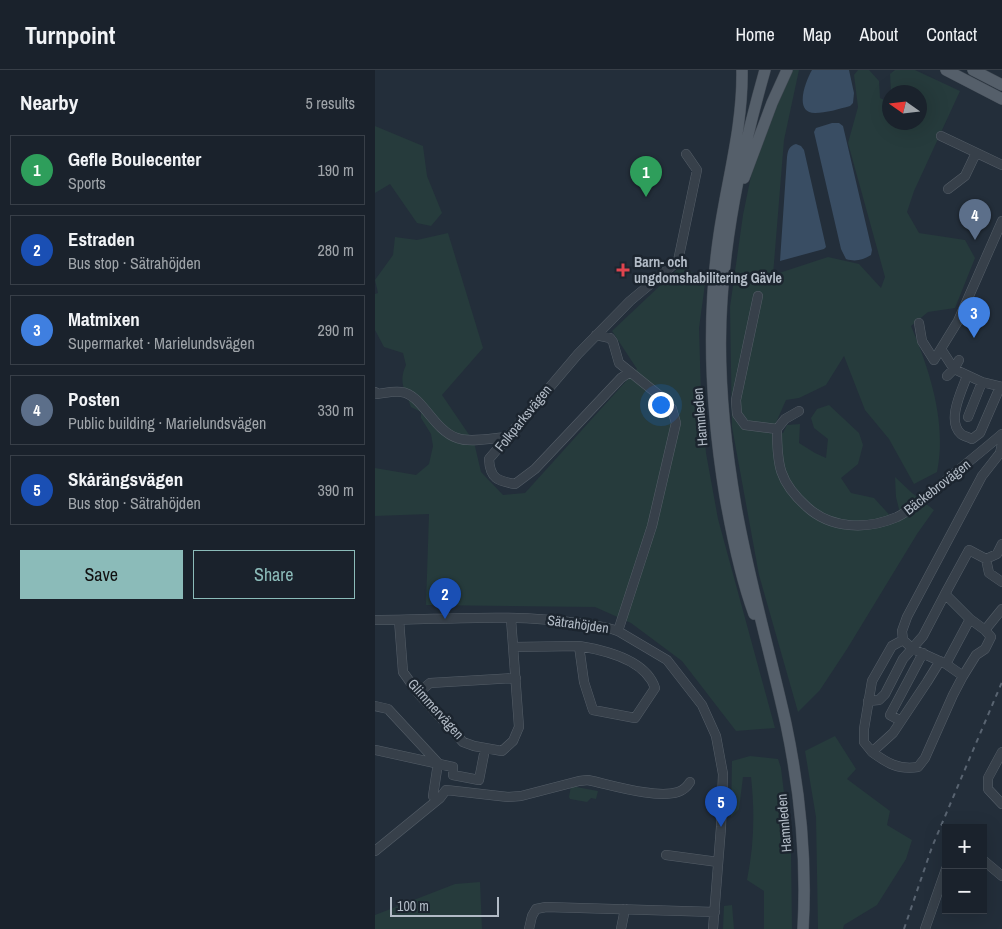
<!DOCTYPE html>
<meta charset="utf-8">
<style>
:root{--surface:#1a222c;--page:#232a34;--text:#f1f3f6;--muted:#9fa4a9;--line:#383f48;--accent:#8bbbb9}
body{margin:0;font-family:"Archivo Narrow",sans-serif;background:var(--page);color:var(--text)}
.controls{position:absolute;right:15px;bottom:15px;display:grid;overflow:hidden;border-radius:0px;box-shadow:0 5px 20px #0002}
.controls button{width:45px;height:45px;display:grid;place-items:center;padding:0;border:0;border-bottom:1px solid var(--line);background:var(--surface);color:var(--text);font:25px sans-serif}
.compass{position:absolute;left:507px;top:15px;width:45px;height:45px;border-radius:50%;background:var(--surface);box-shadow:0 5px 20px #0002;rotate:284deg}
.scale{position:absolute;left:15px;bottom:12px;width:109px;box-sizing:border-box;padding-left:5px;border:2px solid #b2bbc6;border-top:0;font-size:14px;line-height:18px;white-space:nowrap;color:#b2bbc6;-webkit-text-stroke:4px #1c252f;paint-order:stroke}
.you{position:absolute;left:285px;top:334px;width:18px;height:18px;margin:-12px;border:4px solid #fff;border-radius:50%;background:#1a73e8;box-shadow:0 0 0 8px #1a73e833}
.badge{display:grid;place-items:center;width:32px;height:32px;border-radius:50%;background:var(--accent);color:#fff;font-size:16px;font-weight:700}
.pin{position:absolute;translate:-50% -41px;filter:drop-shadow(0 1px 2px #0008)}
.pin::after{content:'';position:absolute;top:26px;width:18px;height:15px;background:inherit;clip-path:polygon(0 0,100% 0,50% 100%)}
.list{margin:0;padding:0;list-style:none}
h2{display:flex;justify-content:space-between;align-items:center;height:65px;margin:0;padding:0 20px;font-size:21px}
h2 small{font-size:16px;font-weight:400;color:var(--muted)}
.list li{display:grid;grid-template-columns:32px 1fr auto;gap:15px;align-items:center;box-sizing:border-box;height:70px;margin:0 10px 10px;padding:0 10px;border:1px solid var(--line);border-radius:0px}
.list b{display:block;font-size:19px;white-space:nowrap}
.list p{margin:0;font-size:16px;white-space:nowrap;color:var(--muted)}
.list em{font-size:16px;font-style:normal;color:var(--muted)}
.actions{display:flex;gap:10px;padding:15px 20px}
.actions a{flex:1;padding:11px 0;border:1px solid var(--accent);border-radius:0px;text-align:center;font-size:18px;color:var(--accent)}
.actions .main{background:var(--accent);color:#111}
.map{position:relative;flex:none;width:627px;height:859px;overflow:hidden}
header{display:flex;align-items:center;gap:30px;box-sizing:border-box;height:70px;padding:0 25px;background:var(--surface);border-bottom:1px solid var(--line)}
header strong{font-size:24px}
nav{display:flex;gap:28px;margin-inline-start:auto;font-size:18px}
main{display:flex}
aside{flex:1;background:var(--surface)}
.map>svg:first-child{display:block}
</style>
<header>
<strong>Turnpoint</strong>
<nav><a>Home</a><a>Map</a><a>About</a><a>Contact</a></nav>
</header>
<main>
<aside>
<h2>Nearby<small>5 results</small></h2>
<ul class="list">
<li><span class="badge" style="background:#2e9e5b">1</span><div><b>Gefle Boulecenter</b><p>Sports</p></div><em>190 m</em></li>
<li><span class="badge" style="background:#1a4fb4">2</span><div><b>Estraden</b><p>Bus stop · Sätrahöjden</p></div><em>280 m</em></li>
<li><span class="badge" style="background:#3f7fe0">3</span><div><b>Matmixen</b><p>Supermarket · Marielundsvägen</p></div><em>290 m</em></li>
<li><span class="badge" style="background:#5c6f8a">4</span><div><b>Posten</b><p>Public building · Marielundsvägen</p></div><em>330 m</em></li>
<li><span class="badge" style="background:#1a4fb4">5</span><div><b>Skårängsvägen</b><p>Bus stop · Sätrahöjden</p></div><em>390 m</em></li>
</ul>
<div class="actions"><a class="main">Save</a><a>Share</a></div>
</aside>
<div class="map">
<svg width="627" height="859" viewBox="0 0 627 859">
<rect width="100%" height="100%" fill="#232e3a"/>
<path fill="#263b3c" d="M415,0H424L409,70L398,205L453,187L484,194L506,218L510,207L473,73L483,37L479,5L483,0H494L504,11L505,28L514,32V52H544V22H516L515,4L520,0H540L585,21L539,121L532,142L544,163L590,170L600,188L580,238L553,242L536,256C555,301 572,353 562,402L539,414L514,369L490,340L469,286L451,315L424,328L411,330L396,364L408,363L412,355L425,354L424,373L440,383L451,388L453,369L439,358L436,348L442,339L454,335L484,363L488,375L483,394L466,408L476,423L499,428L520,451L526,447L521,427L520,407L537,423L559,440L542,464L472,579L445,620L423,642L384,505L357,357L355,237L368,145L378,96Z
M0,56L48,76L52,106L67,143L56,156L42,153L15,114L0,123Z
M73,163L108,278L67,325L99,372L106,402L128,425L150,423L262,299L237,261L308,194L330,214L324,258L326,325L331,383L343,449L400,658L361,661L307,591L256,553L220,537L51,535L54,444L0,446V398L41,405L54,394L58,376L56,364L46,348V342L36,337C30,320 23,312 31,295L28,283L9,277L0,260V224L3,223L0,210L18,185L20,167L42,170Z
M460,666L481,699L472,709L515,741L512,755L537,770L531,789L502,835L469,855L468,859H443L441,747L430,681Z
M375,686L403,689L406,698L416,782L417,859H389V821L372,810C379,775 380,743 376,707H368L364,739L356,747L357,691Z
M196,716L223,721L221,729L216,728L212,732L195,729L194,727Z
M105,812L107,859H0V845L80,814Z
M357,835L359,859H348L349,836Z"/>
<path fill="#394d63" d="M437,0H474L479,23L478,33L475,36C464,39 451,43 440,43C418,43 431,10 437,0Z
M457,53H464L468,56L497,180L496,185C488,190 480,192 471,189L466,179L439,62L441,58Z
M421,74L426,76L429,80L451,177L449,179L405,191L412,87C413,80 414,76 421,74Z"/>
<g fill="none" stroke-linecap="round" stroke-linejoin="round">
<defs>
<path id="minor" d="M566,66L627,95
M573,119L590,106L601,83
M383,226L361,330L362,344L370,355L402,359
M544,253L547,271L559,290L583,251L627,151
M221,265L235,268L238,272L244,293L285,326L297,339L301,353L277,456L243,561
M566,279L579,299L607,312L627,317
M255,302L246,308L160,399L140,414C123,411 115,409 114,389L203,284L255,231L303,191L322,100L311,84
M572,306L579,299L584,290
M592,306C587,320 571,351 586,364C588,366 594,367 597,369L605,363L625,317
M0,322L2,324C10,323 18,321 26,322C47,324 58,360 82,368C95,373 118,368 132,367
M424,341L410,349L402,359C402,395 404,412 432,437C456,459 492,460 522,447C535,441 548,429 559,420C582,401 605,383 627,364
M593,347L607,312
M627,374L625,383L607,406L532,547L527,561L528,570L538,579L571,594L588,606L601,585L610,579L616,567L610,560L595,549L570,524L594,480L611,489L622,484L627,474
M611,489L614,503L627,512
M0,550C67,550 136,543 202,553C216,555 230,556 243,561L292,590L327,635L341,666L348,704L346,757L338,859
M24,550L28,602L43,623L88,672L99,676L127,681L138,671L144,657L136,549
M610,560L627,539
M528,570L517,576L497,611L489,659V672L497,682L518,663L552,612L565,591
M138,577L204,576L209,612L218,640L260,648L280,618C271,590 229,580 204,576
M571,594L595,549
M43,623L55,613L141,608
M493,631L504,630L510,624L528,589L548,566L570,524
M0,636L13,639L63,693
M526,651L515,645L548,583
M0,680L78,697V705L104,710L110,679
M497,682C512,693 523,700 543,697L550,688L578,625L588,606
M627,682L613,708V719L627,734
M63,693L58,726L65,728
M0,781L65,728L71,720L133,727L146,726L204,711L213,710C237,715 281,729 303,722C309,720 312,717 315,712
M291,785L343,792
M608,790L627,806
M154,859L157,846L161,839L171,837L340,842
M246,859L250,839
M550,859L571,799"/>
<path id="major" d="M367,0C368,56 352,110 344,165C331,252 336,340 350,426C357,466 365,506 379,544
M390,0C369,74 352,150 347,228C342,297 349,368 361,437C374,510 395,582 411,654C425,721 432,791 428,859
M571,0L627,29
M598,0L627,15
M369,108L397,33L412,0"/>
</defs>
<use href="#minor" stroke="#555e68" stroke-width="10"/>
<use href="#major" stroke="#404953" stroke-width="12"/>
<use href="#minor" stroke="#37404a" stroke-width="9"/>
<use href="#major" stroke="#555f6a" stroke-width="11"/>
<path stroke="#596471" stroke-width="2" stroke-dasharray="5 5" stroke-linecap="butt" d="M529,859L557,777L627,612"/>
</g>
<path fill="#e0444e" stroke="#1c252f" stroke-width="2" d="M245.5 192.5h5v5h5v5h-5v5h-5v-5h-5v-5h5z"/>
<g text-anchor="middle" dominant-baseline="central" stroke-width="5" stroke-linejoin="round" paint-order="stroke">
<g font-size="14" font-weight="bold" fill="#b2bbc6" stroke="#1c252f" text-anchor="start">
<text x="259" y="192">Barn- och<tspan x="259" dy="16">ungdomshabilitering Gävle</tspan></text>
</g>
<g font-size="14" fill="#b2bbc6" stroke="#1c252f">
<text transform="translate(325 347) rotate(-95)">Hamnleden</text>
<text transform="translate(148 348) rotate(-51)">Folkparksvägen</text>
<text transform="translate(562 417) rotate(-38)">Bäckebrovägen</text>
<text transform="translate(203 554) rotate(8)">Sätrahöjden</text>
<text transform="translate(61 639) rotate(48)">Glimmervägen</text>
<text transform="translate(409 753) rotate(-95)">Hamnleden</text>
</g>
</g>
</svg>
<div class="controls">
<button>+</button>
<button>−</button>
</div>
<svg class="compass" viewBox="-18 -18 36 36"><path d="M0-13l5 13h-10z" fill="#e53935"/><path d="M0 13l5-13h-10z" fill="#9fa4a9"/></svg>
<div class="scale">100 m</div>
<div class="you"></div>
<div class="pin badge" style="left:271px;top:127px;background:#2e9e5b">1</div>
<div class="pin badge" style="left:70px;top:549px;background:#1a4fb4">2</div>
<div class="pin badge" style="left:599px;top:268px;background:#3f7fe0">3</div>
<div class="pin badge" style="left:600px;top:170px;background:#5c6f8a">4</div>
<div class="pin badge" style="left:346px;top:757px;background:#1a4fb4">5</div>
</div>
</main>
